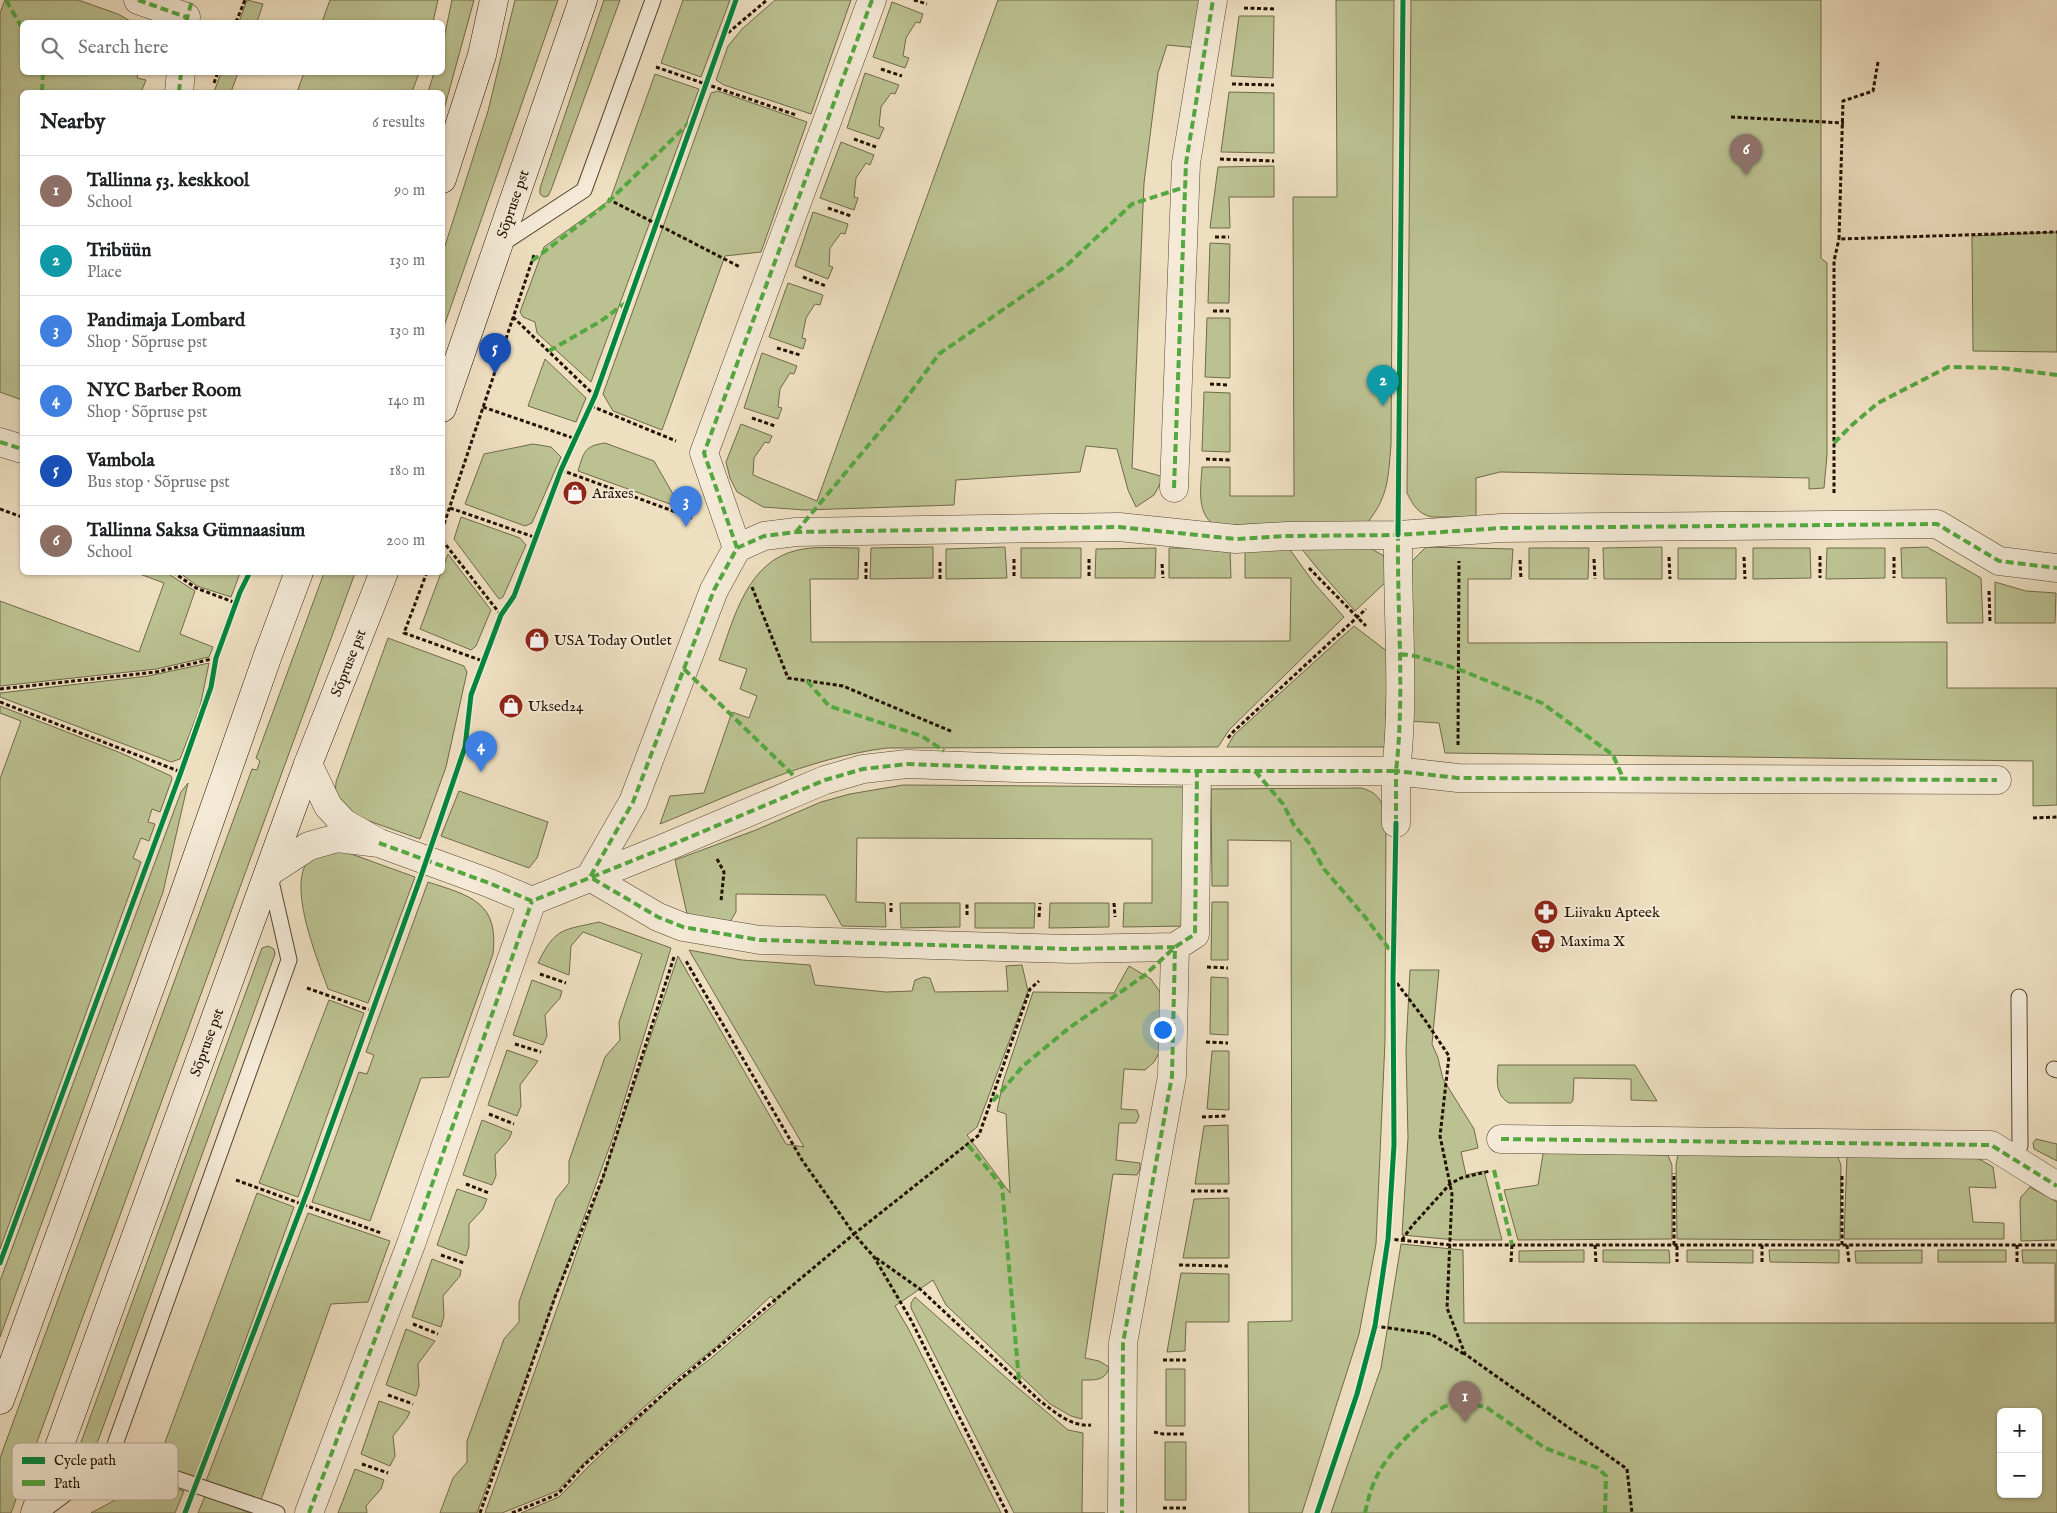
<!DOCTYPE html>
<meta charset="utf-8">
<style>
:root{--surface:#fff;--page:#f2f2f2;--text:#202124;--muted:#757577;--line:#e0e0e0;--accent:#8f2418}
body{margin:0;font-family:"IM FELL English",serif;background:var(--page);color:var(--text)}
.controls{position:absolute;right:15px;bottom:15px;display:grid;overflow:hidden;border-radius:8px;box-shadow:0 1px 4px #0004}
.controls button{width:45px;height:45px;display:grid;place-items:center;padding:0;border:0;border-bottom:1px solid var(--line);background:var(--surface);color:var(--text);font:25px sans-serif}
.you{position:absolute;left:1162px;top:1029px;width:18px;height:18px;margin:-12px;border:4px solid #fff;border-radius:50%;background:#1a73e8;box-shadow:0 0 0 8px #1a73e833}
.badge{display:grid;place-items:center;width:32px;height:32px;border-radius:50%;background:var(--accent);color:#fff;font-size:16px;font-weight:700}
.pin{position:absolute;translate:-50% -41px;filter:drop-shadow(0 1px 2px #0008)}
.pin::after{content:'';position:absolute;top:26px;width:18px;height:15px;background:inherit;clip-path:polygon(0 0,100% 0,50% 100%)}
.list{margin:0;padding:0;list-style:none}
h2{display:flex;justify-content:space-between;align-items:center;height:65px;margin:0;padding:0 20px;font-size:21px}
h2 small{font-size:16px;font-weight:400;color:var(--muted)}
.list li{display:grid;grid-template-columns:32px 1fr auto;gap:15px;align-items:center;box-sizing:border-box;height:70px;padding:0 20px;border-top:1px solid var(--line)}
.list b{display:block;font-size:19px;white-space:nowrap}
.list p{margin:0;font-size:16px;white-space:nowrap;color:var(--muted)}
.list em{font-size:16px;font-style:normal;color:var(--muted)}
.icon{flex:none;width:28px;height:28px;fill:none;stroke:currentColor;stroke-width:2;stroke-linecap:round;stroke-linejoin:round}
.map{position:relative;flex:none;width:2057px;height:1513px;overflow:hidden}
.search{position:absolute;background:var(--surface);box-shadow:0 1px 4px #0004;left:20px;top:20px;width:425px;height:55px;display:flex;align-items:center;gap:12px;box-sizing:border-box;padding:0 18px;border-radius:8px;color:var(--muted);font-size:19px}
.panel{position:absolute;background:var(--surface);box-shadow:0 1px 4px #0004;left:20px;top:90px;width:425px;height:485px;border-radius:8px}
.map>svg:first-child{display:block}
</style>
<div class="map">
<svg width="2057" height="1513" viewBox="0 0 2057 1513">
<rect width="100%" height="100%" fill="#eedfc1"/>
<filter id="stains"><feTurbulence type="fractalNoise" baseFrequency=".004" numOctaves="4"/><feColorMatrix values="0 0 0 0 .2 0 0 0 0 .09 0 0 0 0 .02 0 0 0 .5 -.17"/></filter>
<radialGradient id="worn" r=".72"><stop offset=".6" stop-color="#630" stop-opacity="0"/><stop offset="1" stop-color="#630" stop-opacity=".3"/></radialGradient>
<path fill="#bbc191" stroke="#706a49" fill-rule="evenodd" d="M5,0H78L118,14L132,22H22V72L138,73L137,78L146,80L141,92H22V400L0,392V13Z
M247,0L263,4L257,22H239Z
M330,0H438L433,22H322Z
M452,0H474L443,113L442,92H428L434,73L442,72L443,43Z
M515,0H558L443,329V252L488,111Z
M604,0H620L551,190L548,196L544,197L540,194V188Z
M683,0H730L701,77L661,63Z
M775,0H851L811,114L724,85L716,80L728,46L742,29Z
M998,0H1204L1198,48L1167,45L1158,73L1144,183L1132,468L1164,477L1154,495L1136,507L1128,490L1117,449L1086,446L1080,472L956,480L954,505L805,510L763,507L737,492L730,478L726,462L741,424L772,436L769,443L765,442L754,458L753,475L817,501Z
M1336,0H1394L1391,445C1388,477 1389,495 1368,522L1214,525C1196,512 1201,487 1202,467H1230V496H1294L1293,197H1337Z
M1411,0H1821V258L1827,263V455L1824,488L1809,489V478L1500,472L1476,478V517H1432C1418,514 1413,505 1407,493Z
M892,2L923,14L920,23L916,22L906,38L903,56L909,58L905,68L873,57Z
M1239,16H1274L1273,78L1231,76Z
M221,73H238L231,92H214Z
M304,73V72L419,73L412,92H297Z
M865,73L899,85L895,94L891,93L881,107L879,126L884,128L879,139L847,128Z
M655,74L699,89L591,382L537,333L535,322L523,317L520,312L544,247L610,200Z
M718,91L807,122L761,252L725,256L662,430L613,411L603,394L711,93Z
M1229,92L1274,93V153L1221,152Z
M841,142L874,155L870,165L866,163L856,178L854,197L858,198L854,210L820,198Z
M1274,166V197H1229L1230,228H1210L1218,167Z
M813,212L848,224L845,234L841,233L830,248L829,266L833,267L828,279L795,266Z
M2057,232V352L1973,351L1972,236Z
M1210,243L1230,244L1229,303H1208Z
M788,283L823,295L820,305L815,304L806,318L802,338L806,339L803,349L769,337Z
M1207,318H1230V378L1205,377Z
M762,353L797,366L794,374L790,373L780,389L778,407L782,408L778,419L744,408Z
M545,359L586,398L576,422L528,406Z
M1204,392L1230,393V452L1202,451Z
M605,443L654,461L681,508L578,471C584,452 584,446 605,443Z
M533,444L551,447L561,457L532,523L525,526L465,504L484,454Z
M461,517L520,538L526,545L503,597L499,599L454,539Z
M933,547V578L870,579L871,548Z
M1005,547L1007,578L946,579V549Z
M1288,547L1314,583L1344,617L1229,730L1218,747L887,748C807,758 734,794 660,824L670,796L704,793L732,712L749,718L757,696L740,689L747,669L719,660C734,618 747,561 798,550C814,546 842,548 859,548L858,579H810L811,642L1290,641L1291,578H1245V550Z
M1426,547L1513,549L1511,579H1468V643L1947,642V688H2057V805L2033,806V761L1445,753L1439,723L1409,721L1410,563Z
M1662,547V579H1604L1603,548Z
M1927,547L1981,578L1983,623H1947L1946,578H1902L1901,548Z
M1021,548H1081V578H1021Z
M1156,548L1155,578H1095L1096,549Z
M1169,548H1230L1231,578H1169Z
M1301,548H1370L1384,556L1389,579L1355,611L1317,568Z
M1529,548H1589L1588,579H1529Z
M1678,548H1736V579H1678Z
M1753,548H1810L1811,578L1753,579Z
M1827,548H1885V578L1826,579Z
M448,554L491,610L476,646L471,650L420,629Z
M137,573H167L195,591L180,634L213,647L209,657L156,669L0,686V601L139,652L164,583Z
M180,573H179H240L231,597L197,586Z
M324,573H355L11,1513H0V1458L252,769L257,770L260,761L256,758Z
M1995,582L2026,591L2056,593L2055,623H1995Z
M1354,626L1388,652L1385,747H1227L1234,735Z
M388,638L464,666L467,672L446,767L420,839L352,815L335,796L336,782Z
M209,663L200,707L180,759L171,762L0,697V693L148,676Z
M0,706L121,753L171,776L172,779L160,812L152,809L148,822L155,824L149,841L141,838L133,858L141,862L0,1249V779L21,721L0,713Z
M188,783L163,892L0,1337V1281L181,792Z
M903,785L1189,787L1187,926L1123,927L1124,903H1152V839L857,838L856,902L885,903L886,927L842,926L825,895L736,894V912L728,925L687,914L675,860L756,830L821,802L850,794Z
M1361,788C1378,792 1383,802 1386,817L1385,1041L1376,1244L1359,1334L1302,1513H1249L1248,1322L1292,1321L1291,841L1228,840V886H1212L1211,789Z
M459,791L548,822L537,858L529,868L441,836Z
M343,851L415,877L368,1003L328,989C319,962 277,866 320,853C327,851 336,852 343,851Z
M428,882C471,896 499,902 493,954L449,1077L421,1078L370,1221L312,1202L359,1072L367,1074L374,1055L366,1052Z
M1212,902H1228V960H1211Z
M900,903H960V927L901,928Z
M975,903H1035L1034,928H975Z
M1050,903H1109V927L1049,928Z
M599,922L671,948L612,1140L477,1513H440L453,1478L467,1462V1441L504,1339L519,1322V1302L556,1199L569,1183V1161L605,1057L620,1040L619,1022L642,954L583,932L571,946L569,975L538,963C555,927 564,930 599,922Z
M268,946L274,949L275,954L91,1460L88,1462L81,1460L77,1455L80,1445L262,948Z
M689,950L742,960L810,965L815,985L886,992L912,991L915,980L924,977L930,978L935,992L1008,991L1006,966L1022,965L1028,991L977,1127L967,1135L1010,1193L1006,1114L997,1111L1003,1082L1033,992L1114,993L1129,966L1151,979L1162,995L1165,1042L1154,1062L1145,1070L1124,1069L1121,1109L1137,1110L1139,1117L1136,1123H1119L1116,1160L1140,1163V1169L1137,1175L1113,1174L1085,1358L1099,1361L1109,1367C1106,1381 1095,1380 1082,1380V1419L1071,1416L1050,1404L946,1305L933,1280L895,1306L908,1328L1001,1513H521L559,1497L590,1465L677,1383L709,1360L776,1303L771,1296L716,1347L677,1378L642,1409L584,1463L557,1491L502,1513H485L593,1206L678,956L786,1144L804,1147Z
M1410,970H1439L1432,1044L1438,1058L1443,1079L1474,1129L1478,1148L1461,1152L1466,1175L1484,1171L1502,1240H1456L1402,1235L1408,1138L1406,1049Z
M1211,977L1228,978V1035L1210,1034Z
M532,980L562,991L560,998L545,1015L547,1036L543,1045L513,1035Z
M329,1000L364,1013L298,1197L259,1183Z
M507,1050L538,1061L520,1085L521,1106L517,1116L488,1105Z
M1212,1051H1229V1110L1207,1109Z
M1498,1065H1635L1657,1101L1631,1100V1079L1574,1078L1573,1100L1571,1103H1509C1495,1095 1497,1080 1498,1065Z
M482,1120L512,1132L509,1139L495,1155L496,1176L492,1185L463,1175Z
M1228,1125L1229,1184H1195L1204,1126Z
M2036,1139L2057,1144V1161L2034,1149L2033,1143Z
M1551,1153L1668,1155L1672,1165V1239L1518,1240L1504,1190L1538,1185L1543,1154Z
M1678,1154L1837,1155L1841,1165L1840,1240L1677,1239L1676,1165Z
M1847,1154L1974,1156L1993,1167L1996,1188L1969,1187L1973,1222L2004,1223V1239H1844Z
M2030,1187L2057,1202V1240L2021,1241L2020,1202L2021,1197Z
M457,1189L487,1199L483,1209L469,1224V1246L466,1256L437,1245Z
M257,1193L294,1207L195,1479L157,1464Z
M1229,1198V1258H1183L1194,1199Z
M308,1213L390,1241L368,1302L331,1304L261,1500L206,1481Z
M1401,1244L1463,1250L1464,1323H2055V1263H2023L2022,1250H2057V1513H1331L1381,1368ZM2001,1412H2038V1494H2001Z
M1584,1250V1262H1519V1251Z
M1603,1250H1669L1670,1263L1603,1262Z
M1687,1250H1753V1263L1687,1262Z
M1769,1250H1839V1263L1770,1262Z
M1922,1250V1263H1856L1855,1251Z
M1938,1250H2006V1262H1938Z
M432,1259L461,1270L460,1276L443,1296L444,1316L441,1327L412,1317Z
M1181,1273L1229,1274V1322H1186L1185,1351L1167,1352Z
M915,1297L1011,1382L1068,1430L1083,1433L1082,1513H1105H1014L911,1308V1303Z
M406,1329L435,1341L418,1364L419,1386L416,1396L386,1385Z
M1166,1369H1185V1426H1166Z
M379,1401L410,1412L407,1418L393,1436L395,1456L390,1466L361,1454Z
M1165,1442H1186V1500H1165Z
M355,1469L384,1480L381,1489L366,1506L367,1513H338Z
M149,1482L184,1491L175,1513H91Z
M205,1496L250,1513H198Z"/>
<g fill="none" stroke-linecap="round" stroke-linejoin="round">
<defs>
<path id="service" d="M500,245L584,190L653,0
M2019,997L2020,1146
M2054,1069L2057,1070
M110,1456L277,1513
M40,1513L109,1461L289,960L270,877"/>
<path id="minor" d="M138,0L186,17
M872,0L704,453L737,548L714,590L633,802L590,877L658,917L683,927L760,940L1071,949L1175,947L1172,1076L1123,1343L1122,1513
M179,92L181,72
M0,442L22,449
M1174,488L1186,163L1213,0
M737,548L764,536L796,532L1119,527L1236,539L1287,536L1398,535
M1396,823V771L1458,778L1997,780
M379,843L489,883L532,901L664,848L825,780L863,769L907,764L1016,768L1197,771H1396C1405,695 1397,612 1398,535L1501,528L1937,524L1999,561L2057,568
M269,872L309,846L337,838L379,843L344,823L328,806L308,764
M1175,947L1195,934L1197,771
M1501,1139L1991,1145L2057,1186
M309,1513L411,1244L532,901"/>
<g id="secondary">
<path d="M442,179L482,55L494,0"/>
<path id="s1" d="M442,408L583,0"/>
<path d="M0,1400L183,897L268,655L299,572"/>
<path id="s2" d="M35,1513L308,764L384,572"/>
</g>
</defs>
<use href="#service" stroke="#564531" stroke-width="17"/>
<use href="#minor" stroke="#564531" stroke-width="29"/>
<use href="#secondary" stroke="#241201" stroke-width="29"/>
<path stroke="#241201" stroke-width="3" stroke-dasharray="4 2.5" stroke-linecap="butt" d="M914,0L927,4
M1244,8L1274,9
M236,22L245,0
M723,37L767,0
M1878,62L1873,91L1843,101L1839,239L2057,232
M656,67L796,115
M881,69L902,76
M214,83L218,72
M1232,84L1274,85
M1731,117L1844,123
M854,139L876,147
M1220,159L1274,161
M608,199L740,267
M828,208L851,216
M1215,237H1229
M803,277L826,286
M1213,311H1229
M513,317L595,396
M777,348L800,355
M1210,384L1229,385
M591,406L676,441
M483,407L576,439
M752,418L775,426
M1206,459L1230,460
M561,470L692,518
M1834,493V261L1839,239
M450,508L537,538
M0,509L22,517
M442,530L534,255
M442,540L501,615
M1820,556V578
M1669,557L1670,579
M1744,557L1745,579
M1894,557V578
M1014,559V578
M1089,559V578
M1594,559L1595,579
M1520,560L1521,579
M940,562V579
M1162,564L1163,578
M1309,568L1366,626
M173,572L196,588L236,603
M427,572L404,633L483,661
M866,579V562
M752,587L788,678L843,686L953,732
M1989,591L1990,623
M0,689L156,672L216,658
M0,702L181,772
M1228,738L1233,732L1366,609
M1458,745L1459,561
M2033,818L2057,817
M717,859L724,872L721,901
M1114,903L1115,917
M891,912V903
M967,915V903
M1039,917L1040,903
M1207,967L1228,968
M540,974L566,983
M1393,978L1425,1020L1449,1056L1440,1136L1452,1194L1447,1308L1465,1354L1627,1469L1632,1513
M307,988L372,1011
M1206,1042L1228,1043
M515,1044L541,1052
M489,1114L514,1124
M1202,1117L1228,1116
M236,1180L381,1233
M466,1184L489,1193
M1191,1191H1229
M1388,1239L1451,1245H2057
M1402,1240L1412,1226L1450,1184L1461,1178L1490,1171
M1595,1245L1596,1263
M1674,1245V1173
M1762,1245V1262
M1842,1245V1176
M1847,1245L1849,1262
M2017,1245V1262
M1677,1246V1262
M441,1255L464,1263
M876,1258L920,1289L1040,1401C1055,1412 1071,1427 1091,1425
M1511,1262L1512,1245
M1179,1265L1228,1266
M413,1324L438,1334
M1375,1326L1431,1334L1464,1354
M1163,1360H1186
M388,1395L413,1404
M1154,1432L1163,1434H1186
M362,1464L388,1473
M1163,1508H1186
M480,1513L555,1297L603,1177L674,957
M512,1513L558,1494L583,1466L678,1381L854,1234L802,1160L686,961
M1007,1513L911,1320L874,1257L854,1234L979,1135L1030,989L1039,981"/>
<use href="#service" stroke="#f4ead7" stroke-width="15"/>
<use href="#minor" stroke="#f4ead7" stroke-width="28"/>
<use href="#secondary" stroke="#f4ead7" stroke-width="28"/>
<path stroke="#53a840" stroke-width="4" stroke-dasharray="8 4" stroke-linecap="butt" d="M6,0L22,28
M138,0L186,17
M872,0L704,453L737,548L714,590L633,802L590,877L658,917L683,927L760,940L1071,949L1175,947L1172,1076L1123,1343L1122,1513
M186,22L192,0
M42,92L43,72
M179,92L181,72
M532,261L605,205L689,123
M549,351L601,321L627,302
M0,442L22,449
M1834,443L1852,425L1878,403L1948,367L2001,368L2057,375
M1174,488L1186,163L1213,0
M796,532L897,411L939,354L1066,266L1132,204L1185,187
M737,548L764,536L796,532L1119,527L1236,539L1287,536L1398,535
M1400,654L1415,656L1458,669L1542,703L1613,755L1623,778
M684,669L794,776
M807,681L829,706L922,736L944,751
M1255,771L1283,804L1294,825L1309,843L1324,869L1365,917L1393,954
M1396,823V771L1458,778L1997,780
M379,843L489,883L532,901L664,848L825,780L863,769L907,764L1016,768L1197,771H1396C1405,695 1397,612 1398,535L1501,528L1937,524L1999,561L2057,568
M993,1101L1023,1066L1069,1028L1145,975L1175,947L1195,934L1197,771
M1501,1139L1991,1145L2057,1186
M968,1145L1002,1186L1019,1381
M1494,1170L1512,1245
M309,1513L411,1244L532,901
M1365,1513C1368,1500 1371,1487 1377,1476C1387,1454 1426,1414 1448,1405C1458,1401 1476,1405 1486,1407L1545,1448L1598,1468L1606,1476L1605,1513"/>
<defs>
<path id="cycleway" d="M1398,535L1403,0
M0,1263L181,772L211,687L216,658L240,592L250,572
M185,1513L309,1187L420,879L465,747L471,695L501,615L514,596L561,470L595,396L736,0
M1317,1513L1357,1394L1375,1326L1388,1239L1394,1145L1393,978L1396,823"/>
</defs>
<use href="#cycleway" stroke="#f4ead7" stroke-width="8"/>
<use href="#cycleway" stroke="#00873e" stroke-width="5"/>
</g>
<defs>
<symbol id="shop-disc" viewBox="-11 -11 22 22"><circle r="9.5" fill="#8f2418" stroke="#f4ead7"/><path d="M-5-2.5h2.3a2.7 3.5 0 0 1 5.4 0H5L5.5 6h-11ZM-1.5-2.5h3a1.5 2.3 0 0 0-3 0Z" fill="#fff"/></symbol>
<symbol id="pharmacy-disc" viewBox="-11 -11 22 22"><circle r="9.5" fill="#8f2418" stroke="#f4ead7"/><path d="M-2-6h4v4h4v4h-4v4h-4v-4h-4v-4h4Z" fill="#fff"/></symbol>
<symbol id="supermarket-disc" viewBox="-11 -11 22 22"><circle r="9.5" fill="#8f2418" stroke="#f4ead7"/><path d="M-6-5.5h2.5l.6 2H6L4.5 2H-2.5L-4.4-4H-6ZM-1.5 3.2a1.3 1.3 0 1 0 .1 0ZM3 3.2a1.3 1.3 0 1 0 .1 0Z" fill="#fff"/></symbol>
</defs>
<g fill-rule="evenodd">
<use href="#shop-disc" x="561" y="479" width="28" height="28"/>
<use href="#shop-disc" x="523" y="626" width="28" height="28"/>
<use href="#shop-disc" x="497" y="692" width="28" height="28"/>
<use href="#pharmacy-disc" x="1532" y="898" width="28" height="28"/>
<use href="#supermarket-disc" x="1529" y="927" width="28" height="28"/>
</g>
<g text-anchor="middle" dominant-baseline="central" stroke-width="4" stroke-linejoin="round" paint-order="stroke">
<g font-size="15" fill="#241201" stroke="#f4ead7">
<text stroke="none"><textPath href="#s1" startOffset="216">Sõpruse pst</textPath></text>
<text stroke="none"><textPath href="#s2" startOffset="906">Sõpruse pst</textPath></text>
<text stroke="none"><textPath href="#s2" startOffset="501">Sõpruse pst</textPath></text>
</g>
<g font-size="15" fill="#241201" stroke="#f4ead7" text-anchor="start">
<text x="592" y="493">Araxes</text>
<text x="554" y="640">USA Today Outlet</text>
<text x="528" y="706">Uksed24</text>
<text x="1564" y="912">Liivaku Apteek</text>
<text x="1560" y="941">Maxima X</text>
</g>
</g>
<rect x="12" y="1443" width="166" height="57" rx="8" fill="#f4ead7" stroke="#b6a997" stroke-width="1"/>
<rect x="22" y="1457" width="23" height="7" fill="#00873e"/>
<rect x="22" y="1480" width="23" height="6" fill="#53a840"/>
<g font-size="14" fill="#241201">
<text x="54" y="1465">Cycle path</text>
<text x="54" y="1488">Path</text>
</g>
<rect width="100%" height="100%" filter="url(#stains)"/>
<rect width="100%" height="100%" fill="url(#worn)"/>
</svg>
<div class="controls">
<button>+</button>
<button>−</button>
</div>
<div class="you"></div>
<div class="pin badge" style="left:1465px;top:1422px;background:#8d6e63">1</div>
<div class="pin badge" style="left:1383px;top:406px;background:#0f9aa8">2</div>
<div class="pin badge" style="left:686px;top:527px;background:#3f7fe0">3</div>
<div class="pin badge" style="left:481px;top:772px;background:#3f7fe0">4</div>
<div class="pin badge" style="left:495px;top:374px;background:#1a4fb4">5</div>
<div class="pin badge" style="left:1746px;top:175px;background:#8d6e63">6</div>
<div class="search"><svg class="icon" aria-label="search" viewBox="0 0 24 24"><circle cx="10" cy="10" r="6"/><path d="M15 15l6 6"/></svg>Search here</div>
<section class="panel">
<h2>Nearby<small>6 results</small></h2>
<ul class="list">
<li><span class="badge" style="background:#8d6e63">1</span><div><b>Tallinna 53. keskkool</b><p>School</p></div><em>90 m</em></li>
<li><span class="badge" style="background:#0f9aa8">2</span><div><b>Tribüün</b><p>Place</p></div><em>130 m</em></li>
<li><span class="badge" style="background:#3f7fe0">3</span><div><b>Pandimaja Lombard</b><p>Shop · Sõpruse pst</p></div><em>130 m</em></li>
<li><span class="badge" style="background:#3f7fe0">4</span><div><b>NYC Barber Room</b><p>Shop · Sõpruse pst</p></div><em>140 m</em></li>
<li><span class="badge" style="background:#1a4fb4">5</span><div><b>Vambola</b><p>Bus stop · Sõpruse pst</p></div><em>180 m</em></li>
<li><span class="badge" style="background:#8d6e63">6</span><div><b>Tallinna Saksa Gümnaasium</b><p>School</p></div><em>200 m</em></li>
</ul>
</section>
</div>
